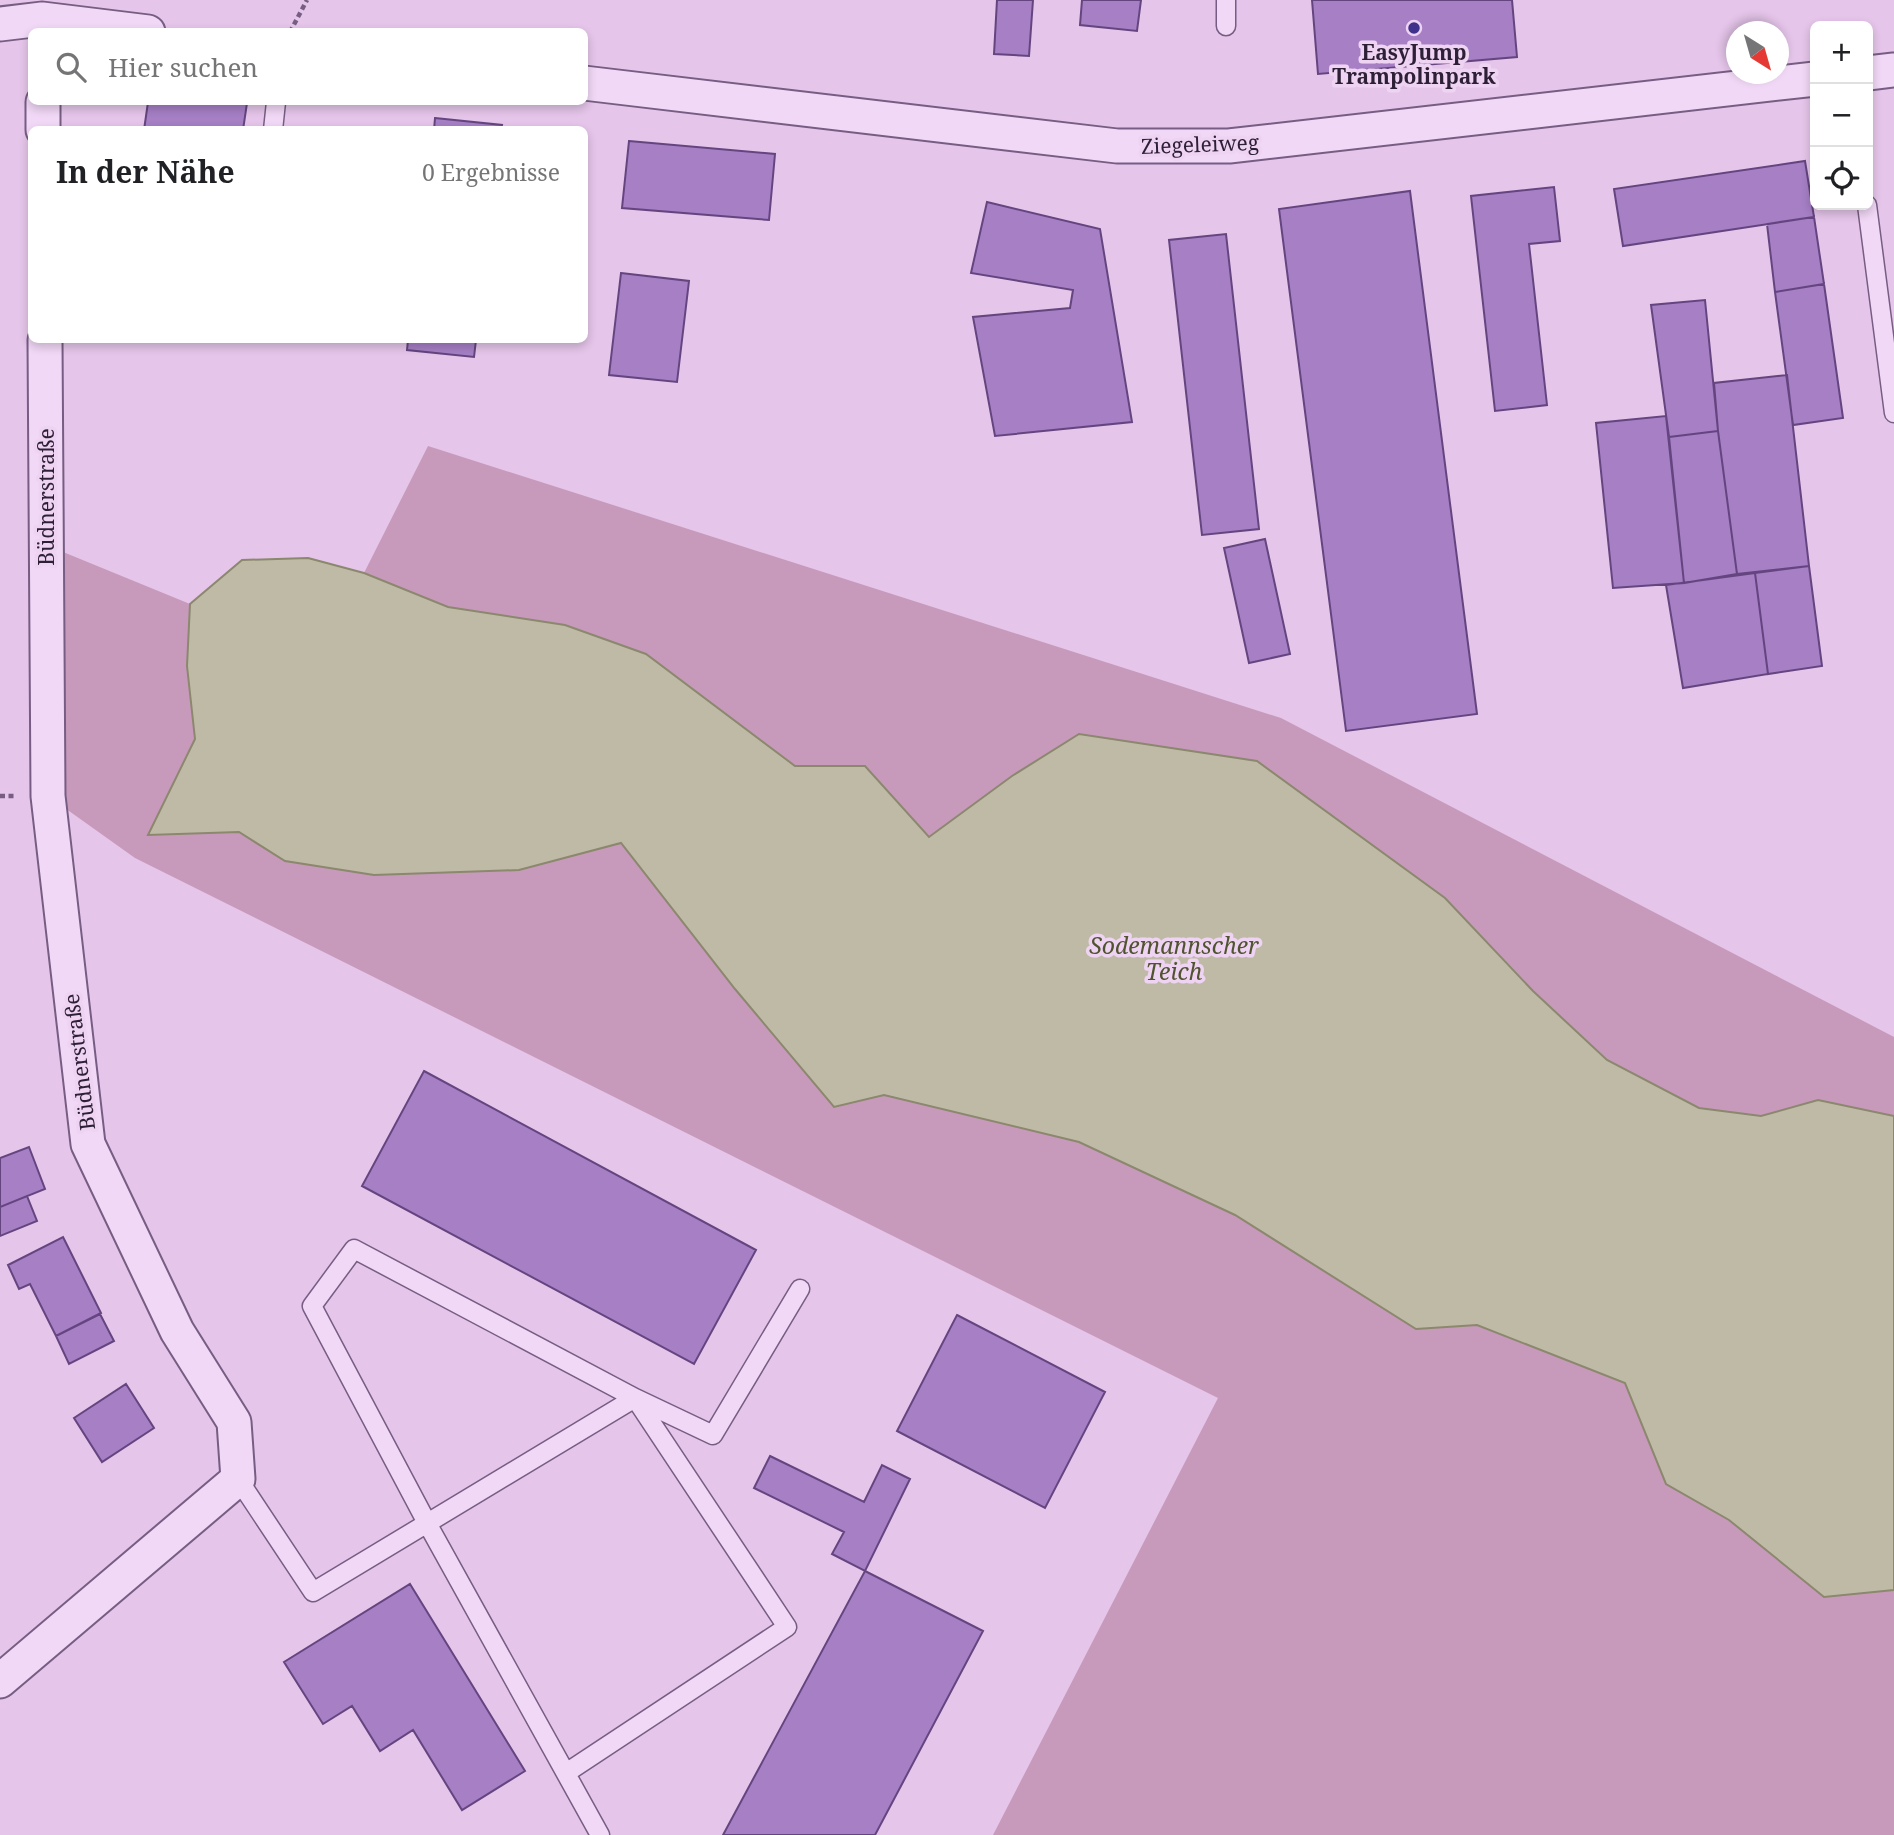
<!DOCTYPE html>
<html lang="de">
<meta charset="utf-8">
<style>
:root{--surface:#fff;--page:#f2f2f2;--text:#202124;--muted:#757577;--line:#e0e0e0}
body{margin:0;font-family:"Noto Serif",serif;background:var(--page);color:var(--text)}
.controls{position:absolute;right:21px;top:21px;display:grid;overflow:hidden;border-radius:10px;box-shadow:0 4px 10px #0003}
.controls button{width:63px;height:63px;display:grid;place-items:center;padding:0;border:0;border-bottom:2px solid var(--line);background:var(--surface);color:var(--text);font:35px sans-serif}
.compass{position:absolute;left:1726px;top:21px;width:63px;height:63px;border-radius:50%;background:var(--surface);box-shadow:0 4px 10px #0003;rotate:143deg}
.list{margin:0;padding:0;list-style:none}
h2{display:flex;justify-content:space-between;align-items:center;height:91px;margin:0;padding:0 28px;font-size:30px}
h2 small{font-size:23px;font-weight:400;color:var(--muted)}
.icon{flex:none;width:38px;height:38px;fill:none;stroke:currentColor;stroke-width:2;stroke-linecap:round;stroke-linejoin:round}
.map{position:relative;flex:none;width:1894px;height:1835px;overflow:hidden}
.search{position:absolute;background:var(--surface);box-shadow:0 4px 10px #0003;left:28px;top:28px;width:560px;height:77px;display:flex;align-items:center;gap:18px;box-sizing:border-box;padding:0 24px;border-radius:10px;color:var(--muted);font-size:26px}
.panel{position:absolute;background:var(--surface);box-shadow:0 4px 10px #0003;left:28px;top:126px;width:560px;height:217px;border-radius:10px}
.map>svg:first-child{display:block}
</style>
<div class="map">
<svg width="1894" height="1835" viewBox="0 0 1894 1835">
<rect width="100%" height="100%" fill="#e5c5ea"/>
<path fill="#c79abb" d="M428,446L1281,718L1894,1037V1116L1818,1100L1761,1116L1699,1108L1607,1060L1533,991L1079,734L1012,776L929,837L865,766H795L646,654L565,625L448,607L364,573Z
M46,545L190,604L187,666L195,739L149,835L240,832L285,861L519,870L621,842L735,989L834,1107L884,1095L1079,1142L1235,1215L1416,1329L1477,1325L1626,1383L1666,1484L1729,1520L1824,1597L1894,1590V1835H993L1218,1398L135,858L48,796Z"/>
<path fill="#bebaa6" stroke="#8b886e" stroke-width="2" d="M308,558L364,573L448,607L565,625L646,654L795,766H865L929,837L1012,776L1079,734L1257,761L1445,898L1533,991L1607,1060L1699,1108L1761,1116L1818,1100L1894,1116V1590L1824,1597L1729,1520L1666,1484L1625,1383L1477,1325L1416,1329L1235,1215L1079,1142L884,1095L834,1107L735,989L621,843L519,870L374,875L285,861L239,832L148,835L195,739L187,666L190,604L242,560Z"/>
<path fill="#a67fc5" stroke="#654580" stroke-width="2" d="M997,0H1033L1029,56L994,54Z
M1082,0H1141L1137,31L1080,25Z
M1312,0H1512L1517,57L1318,74Z
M148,102L247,103L243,130H144Z
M435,118L502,125L501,130H434Z
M629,141L775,154L769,220L622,208Z
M1805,161L1814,217L1623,246L1614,189Z
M1554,187L1560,241L1529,244L1547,405L1495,411L1471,196Z
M1410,191L1477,714L1346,731L1279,209Z
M987,202L1100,229L1132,422L995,436L973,317L1070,308L1073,290L971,273Z
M1814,217L1824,284L1775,292L1767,224Z
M1226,234L1259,529L1202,535L1169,240Z
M621,273L689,281L677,382L609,375Z
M1824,284L1843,418L1793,425L1775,292Z
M1705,300L1718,431L1669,437L1651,305Z
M408,340H476L474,357L407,350Z
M1787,375L1809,566L1737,574L1718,431L1714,383Z
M1666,416L1684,583L1613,588L1596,423Z
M1718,431L1737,574L1684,583L1669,437Z
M1265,539L1290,654L1249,663L1224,548Z
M1809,566L1822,666L1768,674L1755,573Z
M1755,573L1768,674L1683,688L1666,585Z
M424,1071L756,1250L694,1364L362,1186Z
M29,1147L45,1189L0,1207V1158Z
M27,1196L37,1221L0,1236V1207Z
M63,1237L101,1313L56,1336L30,1284L19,1289L8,1265Z
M100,1314L114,1341L69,1364L56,1336Z
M957,1315L1105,1392L1045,1508L897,1431Z
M126,1384L154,1428L102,1462L74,1418Z
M770,1456L864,1502L882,1465L910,1479L865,1571L832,1554L844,1532L754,1488Z
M865,1571L983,1631L875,1835H723Z
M410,1584L525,1771L462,1810L413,1730L380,1751L352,1706L323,1724L284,1662Z"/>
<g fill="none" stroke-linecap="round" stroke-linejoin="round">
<defs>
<path id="service" d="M1226,0V26
M273,130L276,102
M1867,205L1894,413
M238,1479L313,1592L635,1398L713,1435L800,1289
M566,1773L787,1627L635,1398L354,1249L312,1306L427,1523L600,1835"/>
<path id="minor" d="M0,24L42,19L148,32
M1868,73L1894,70
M584,83L1117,146H1229L1815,79
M43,102V130
M0,1681L238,1479L234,1422L177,1331L88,1144L48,796L45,340"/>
</defs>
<use href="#service" stroke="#775d83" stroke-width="21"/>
<use href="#minor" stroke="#775d83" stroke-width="37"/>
<path stroke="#775d83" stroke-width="4.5" stroke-dasharray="5 3.5" stroke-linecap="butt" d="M290,32L307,0
M0,796H16"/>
<use href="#service" stroke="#f1d8f6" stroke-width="18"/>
<use href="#minor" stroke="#f1d8f6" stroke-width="33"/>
</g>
<circle fill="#3f328d" stroke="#eed4f2" stroke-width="2.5" cx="1414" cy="28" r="7"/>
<g text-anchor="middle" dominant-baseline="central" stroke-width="7" stroke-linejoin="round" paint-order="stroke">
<g font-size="21" font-weight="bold" fill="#2d1f35" stroke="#eed4f2">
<text x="1414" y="52">EasyJump<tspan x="1414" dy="24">Trampolinpark</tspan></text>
</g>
<g font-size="21" fill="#2d1f35" stroke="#eed4f2">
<text transform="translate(1200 144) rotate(-2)">Ziegeleiweg</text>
<text transform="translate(46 497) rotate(-90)">Büdnerstraße</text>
<text transform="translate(79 1062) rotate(-97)">Büdnerstraße</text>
</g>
<g font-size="23" font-style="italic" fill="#505330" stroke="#eed4f2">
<text x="1174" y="945">Sodemannscher<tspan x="1174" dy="26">Teich</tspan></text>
</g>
</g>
</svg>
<div class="controls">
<button>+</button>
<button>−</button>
<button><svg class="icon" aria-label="locate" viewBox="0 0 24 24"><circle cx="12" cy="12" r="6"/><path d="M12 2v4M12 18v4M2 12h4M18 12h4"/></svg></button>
</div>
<svg class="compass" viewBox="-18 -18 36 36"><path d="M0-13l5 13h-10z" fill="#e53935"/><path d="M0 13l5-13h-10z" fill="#757577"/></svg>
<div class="search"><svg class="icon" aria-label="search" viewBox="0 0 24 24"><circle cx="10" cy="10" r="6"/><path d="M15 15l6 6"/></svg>Hier suchen</div>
<section class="panel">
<h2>In der Nähe<small>0 Ergebnisse</small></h2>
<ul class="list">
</ul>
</section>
</div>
